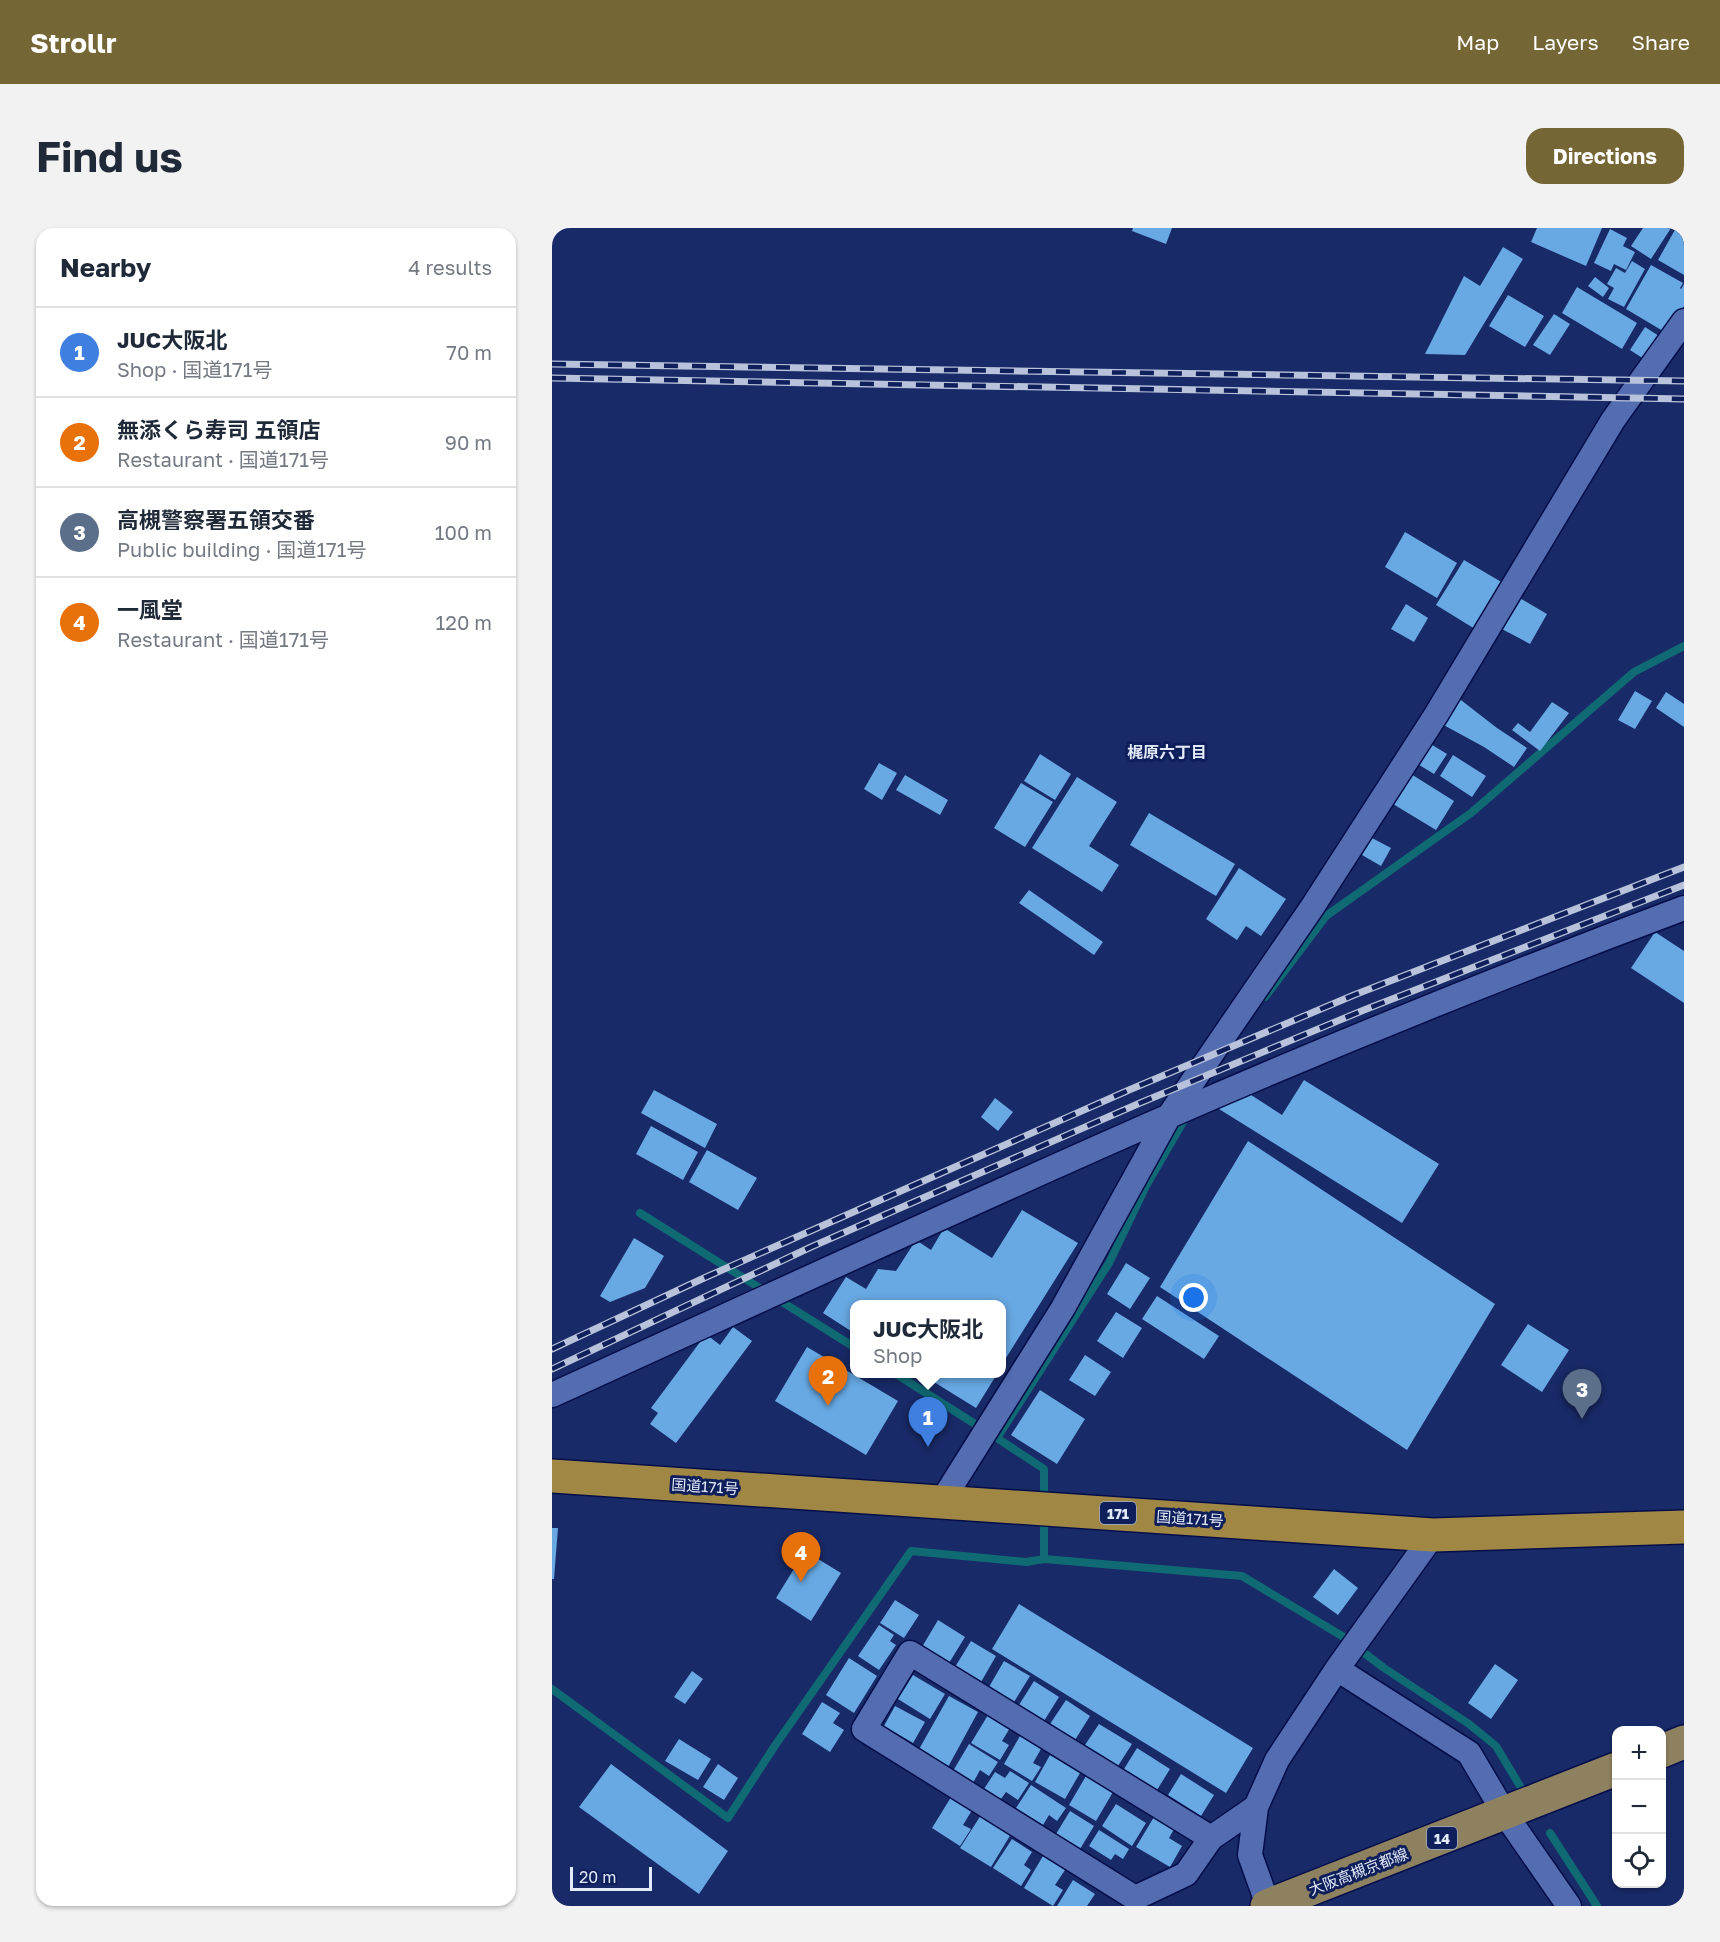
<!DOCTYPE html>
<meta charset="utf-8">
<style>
:root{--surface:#fff;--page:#f2f2f3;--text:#1f2937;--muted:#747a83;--line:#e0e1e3;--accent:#756636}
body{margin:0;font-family:"Golos Text","Noto Sans JP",sans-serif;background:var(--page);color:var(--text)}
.controls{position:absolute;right:18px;bottom:18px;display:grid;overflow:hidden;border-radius:12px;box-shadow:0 2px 4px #0004}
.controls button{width:54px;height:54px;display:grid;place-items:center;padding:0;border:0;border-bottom:2px solid var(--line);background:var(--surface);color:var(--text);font:30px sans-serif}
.scale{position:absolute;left:18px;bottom:15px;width:82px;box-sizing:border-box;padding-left:6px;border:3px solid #e3eaf9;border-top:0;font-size:16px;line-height:21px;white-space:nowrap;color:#e3eaf9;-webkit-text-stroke:4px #0f1f5b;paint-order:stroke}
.you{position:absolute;left:642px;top:1070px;width:21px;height:21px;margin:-15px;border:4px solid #fff;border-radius:50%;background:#1a73e8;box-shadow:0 0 0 9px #1a73e833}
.badge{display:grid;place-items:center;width:39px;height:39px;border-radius:50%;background:var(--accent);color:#fff;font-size:20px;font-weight:700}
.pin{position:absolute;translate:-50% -50px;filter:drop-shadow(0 2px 3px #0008)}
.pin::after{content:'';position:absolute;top:32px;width:21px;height:18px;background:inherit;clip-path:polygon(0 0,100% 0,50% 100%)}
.popup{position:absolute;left:298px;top:1072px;width:156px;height:78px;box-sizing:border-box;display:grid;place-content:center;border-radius:12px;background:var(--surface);filter:drop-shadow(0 2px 4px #0005);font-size:20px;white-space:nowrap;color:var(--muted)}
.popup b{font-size:22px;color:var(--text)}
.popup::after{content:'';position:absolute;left:50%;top:100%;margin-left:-12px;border:12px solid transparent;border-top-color:var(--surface)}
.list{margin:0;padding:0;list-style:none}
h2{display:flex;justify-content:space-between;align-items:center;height:78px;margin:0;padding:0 24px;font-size:26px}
h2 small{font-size:20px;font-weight:400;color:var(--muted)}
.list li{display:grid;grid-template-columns:39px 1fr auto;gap:18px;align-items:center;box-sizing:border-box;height:90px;padding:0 24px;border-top:2px solid var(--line)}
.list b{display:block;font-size:22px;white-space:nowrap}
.list p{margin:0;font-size:20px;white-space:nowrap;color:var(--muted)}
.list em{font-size:20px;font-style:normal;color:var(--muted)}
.icon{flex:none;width:33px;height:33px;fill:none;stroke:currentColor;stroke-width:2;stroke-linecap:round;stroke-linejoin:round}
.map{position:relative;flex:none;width:1132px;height:1678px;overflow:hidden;border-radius:18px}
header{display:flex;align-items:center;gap:36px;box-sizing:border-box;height:84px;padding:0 30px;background:var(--accent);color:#fff}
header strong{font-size:28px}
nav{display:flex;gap:33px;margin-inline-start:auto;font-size:21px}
.intro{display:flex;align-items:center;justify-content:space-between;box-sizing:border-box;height:144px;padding:0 36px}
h1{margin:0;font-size:42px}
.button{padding:15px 27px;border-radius:18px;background:var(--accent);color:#fff;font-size:21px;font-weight:700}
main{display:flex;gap:36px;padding:0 36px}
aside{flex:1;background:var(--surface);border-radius:18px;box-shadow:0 2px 4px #0004}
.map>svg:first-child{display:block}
</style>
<header>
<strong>Strollr</strong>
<nav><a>Map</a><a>Layers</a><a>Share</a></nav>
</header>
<div class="intro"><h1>Find us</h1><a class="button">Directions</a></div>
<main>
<aside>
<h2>Nearby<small>4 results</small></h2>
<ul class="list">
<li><span class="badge" style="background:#3f7fe0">1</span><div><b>JUC大阪北</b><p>Shop · 国道171号</p></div><em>70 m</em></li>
<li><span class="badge" style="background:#e8710a">2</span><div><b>無添くら寿司 五領店</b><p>Restaurant · 国道171号</p></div><em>90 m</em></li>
<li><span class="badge" style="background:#5c6f8a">3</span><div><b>高槻警察署五領交番</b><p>Public building · 国道171号</p></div><em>100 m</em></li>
<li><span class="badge" style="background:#e8710a">4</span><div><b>一風堂</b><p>Restaurant · 国道171号</p></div><em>120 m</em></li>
</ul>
</aside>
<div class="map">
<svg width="1132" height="1678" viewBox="0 0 1132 1678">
<rect width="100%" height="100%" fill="#182a67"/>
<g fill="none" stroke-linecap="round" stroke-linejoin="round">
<path stroke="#106a74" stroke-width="8" d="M713,769L774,688L919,585L1082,444L1132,418
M88,985L302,1119
M344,1146L431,1201
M442,1208L492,1241V1273
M445,1210L557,1035L594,958L635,887
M492,1331V1286
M0,1461L176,1590L222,1519L359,1323L474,1334L492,1331L690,1348L790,1408L832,1440L917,1496L944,1518L974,1568
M998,1605L1045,1678"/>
</g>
<path fill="#68a9e4" d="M581,0H620L614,16L580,3Z
M985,0H1050L1034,38L979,14Z
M1091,0H1119L1099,31L1079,18Z
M1124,0H1132V47L1106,32Z
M1058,1L1075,10L1071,18L1083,24L1074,42L1062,36L1059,43L1042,35Z
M951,19L971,31L913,127L873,126L912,48L928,58Z
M1080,33L1093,41L1072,79L1056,71L1062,60L1055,56L1064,40L1073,45Z
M1099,37L1131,55L1128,60L1129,61L1132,56V78L1116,106L1074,81Z
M1043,49L1057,60L1051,69L1036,58Z
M1025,59L1085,95L1070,121L1010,85Z
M956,67L992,88L973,119L937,98Z
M1002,86L1018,96L998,127L981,117Z
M1093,99L1110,110L1095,133L1078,122Z
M853,304L905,335L885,370L833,339Z
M912,332L951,355L923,401L884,377Z
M966,369L995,386L978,416L948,400Z
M854,376L876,390L862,414L839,401Z
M1083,463L1100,473L1083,501L1066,492Z
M1114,464L1132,476V499L1104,480Z
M905,469L945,500L975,520L962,539L932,519L888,495Z
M1000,474L1017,485L988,523L960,502L966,495L978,504Z
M877,515L895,526L882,546L864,535Z
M488,526L519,546L503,572L472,553Z
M901,527L934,548L920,569L888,548Z
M327,535L345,545L330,572L312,561Z
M859,546L902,573L884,602L841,576Z
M353,547L396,572L388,587L344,562Z
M525,549L565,574L537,618L567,637L550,664L480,620Z
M469,555L501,574L473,619L442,600Z
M597,585L683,636L664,668L578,617Z
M820,610L839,620L829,638L810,627Z
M687,640L734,671L709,708L694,698L685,712L654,691Z
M477,662L551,714L542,727L467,675Z
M1103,704L1132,723V775L1079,740Z
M752,852L887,936L850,995L667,881L696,865L730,887Z
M102,862L165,896L153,920L89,885Z
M443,870L461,884L446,903L429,889Z
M99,898L146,924L131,952L84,926Z
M696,913L943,1076L855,1222L608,1059Z
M155,922L205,950L186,982L137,954Z
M470,982L526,1015L449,1138V1076H302V1105L271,1085L294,1049L314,1061L326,1041L344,1043L364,1012L379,1022L392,1000L440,1030Z
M82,1010L112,1028L93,1060L58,1074L48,1068Z
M574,1035L598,1050L578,1081L555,1066Z
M605,1068L667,1108L652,1131L590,1091Z
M564,1084L590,1100L571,1130L545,1113Z
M976,1096L1017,1122L990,1164L949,1137Z
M181,1099L200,1113L124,1215L98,1196L106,1185L99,1180L154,1106L168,1117Z
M255,1119L346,1173L314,1227L223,1173Z
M533,1127L559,1144L543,1168L517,1152Z
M369,1146H445L424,1180Z
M488,1162L533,1191L505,1236L459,1207Z
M0,1300H6L2,1351H0Z
M253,1323L289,1345L259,1393L224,1370Z
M782,1341L806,1360L786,1387L761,1369Z
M343,1372L367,1387L352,1410L328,1395Z
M467,1376L701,1520L674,1565L440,1421Z
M386,1392L413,1409L397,1435L370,1419Z
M327,1397L342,1407L338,1413L344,1417L327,1442L306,1428Z
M419,1413L444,1428L429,1454L403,1439Z
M297,1430L325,1448L302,1485L274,1467Z
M452,1433L478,1448L462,1474L437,1459Z
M943,1436L966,1452L939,1491L916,1475Z
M140,1443L151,1451L133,1476L122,1469Z
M361,1447L393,1466L378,1491L346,1471Z
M482,1453L507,1469L492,1493L467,1477Z
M397,1468L426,1484L396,1539L366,1523Z
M514,1472L538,1488L523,1512L498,1496Z
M270,1474L288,1485L281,1495L292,1502L278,1524L250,1506Z
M343,1478L373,1494L361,1515L332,1498Z
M436,1487L458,1500L450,1513L457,1517L448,1532L419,1515Z
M547,1496L580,1516L564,1541L531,1520Z
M468,1508L489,1521L481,1535L489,1539L480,1553L452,1536Z
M127,1511L159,1531L146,1552L113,1533Z
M417,1516L446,1534L437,1548L428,1542L421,1555L401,1543Z
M585,1520L618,1541L605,1562L572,1541Z
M498,1527L528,1545L513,1571L483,1554Z
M59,1536L176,1623L147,1666L27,1579Z
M166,1536L186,1550L172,1572L151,1559Z
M458,1543L477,1555L466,1572L454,1564L449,1571L432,1561L443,1544L453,1550Z
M629,1546L662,1567L649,1588L616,1567Z
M534,1548L561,1564L544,1593L517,1577Z
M479,1557L514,1580L505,1593L497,1587L491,1597L464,1580Z
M401,1566L422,1579L411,1597L419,1601L408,1618L380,1600Z
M564,1576L594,1595L580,1618L550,1598Z
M518,1583L542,1598L528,1621L504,1606Z
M429,1587L459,1606L439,1639L408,1620Z
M602,1589L622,1601L617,1610L630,1618L618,1639L584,1619Z
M547,1602L577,1621L571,1631L563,1626L559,1632L537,1618Z
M460,1611L480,1624L472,1637L479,1642L469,1658L441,1640Z
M491,1628L513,1642L503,1657L511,1662L501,1678L472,1660Z
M521,1652L543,1666L535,1678H505Z"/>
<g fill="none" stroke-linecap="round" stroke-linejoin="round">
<defs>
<path id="minor" d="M0,1167C205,1074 409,979 615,889C785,815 958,745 1132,680
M390,1273L511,1080L617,888L761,678L884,487L1061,192L1132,93
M785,1441L917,1525L953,1586L1017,1678
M659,1610L358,1425L312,1501L583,1670L634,1646L659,1610L704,1579
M716,1677L698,1627L704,1579L725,1532L785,1441L881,1307"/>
<path id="primary" d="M1110,1523L1132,1514
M715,1678L1064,1541"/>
<path id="trunk" d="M0,1248L881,1307L1132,1299"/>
</defs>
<use href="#minor" stroke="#050e4a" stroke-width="27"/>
<use href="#primary" stroke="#050e4a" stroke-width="36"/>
<use href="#trunk" stroke="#050e4a" stroke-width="36"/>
<use href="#minor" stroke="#546db1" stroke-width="24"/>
<use href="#primary" stroke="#8d815f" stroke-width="33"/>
<use href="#trunk" stroke="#a08844" stroke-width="33"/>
<defs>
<path id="rail" d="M0,136L1132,153
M0,150L1132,171
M0,1121L152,1050L577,862L802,767L1132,639
M0,1141L259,1019L588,875L812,782L1132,657"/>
</defs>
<use href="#rail" stroke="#b8c2da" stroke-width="7"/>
<use href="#rail" stroke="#0f1f5b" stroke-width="4.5" stroke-dasharray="14" stroke-linecap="butt"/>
</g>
<g text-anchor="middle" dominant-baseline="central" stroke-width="6" stroke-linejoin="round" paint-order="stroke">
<g fill="#0f1f5b" stroke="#a3adca" stroke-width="1.5">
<rect x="548" y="1274" width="36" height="22" rx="4.5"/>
<rect x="875" y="1599" width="30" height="22" rx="4.5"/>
</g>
<g font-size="14" font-weight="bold" fill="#e3eaf9">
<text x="566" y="1285">171</text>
<text x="890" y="1610">14</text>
</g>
<g font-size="15" fill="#e3eaf9" stroke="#0f1f5b">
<text transform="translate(153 1258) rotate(4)">国道171号</text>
<text transform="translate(638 1290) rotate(4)">国道171号</text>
<text transform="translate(806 1643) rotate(-21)">大阪高槻京都線</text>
</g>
<g font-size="16" font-weight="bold" fill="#e3eaf9" stroke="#0f1f5b">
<text x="615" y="524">梶原六丁目</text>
</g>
</g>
</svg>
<div class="controls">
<button>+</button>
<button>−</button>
<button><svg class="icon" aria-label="locate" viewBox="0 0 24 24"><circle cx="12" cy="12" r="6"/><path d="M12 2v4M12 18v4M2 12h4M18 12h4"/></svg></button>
</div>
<div class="scale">20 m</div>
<div class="you"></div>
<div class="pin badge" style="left:376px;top:1219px;background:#3f7fe0">1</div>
<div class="popup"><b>JUC大阪北</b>Shop</div>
<div class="pin badge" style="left:276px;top:1178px;background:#e8710a">2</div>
<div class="pin badge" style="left:1030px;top:1191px;background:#5c6f8a">3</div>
<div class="pin badge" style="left:249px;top:1354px;background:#e8710a">4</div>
</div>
</main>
